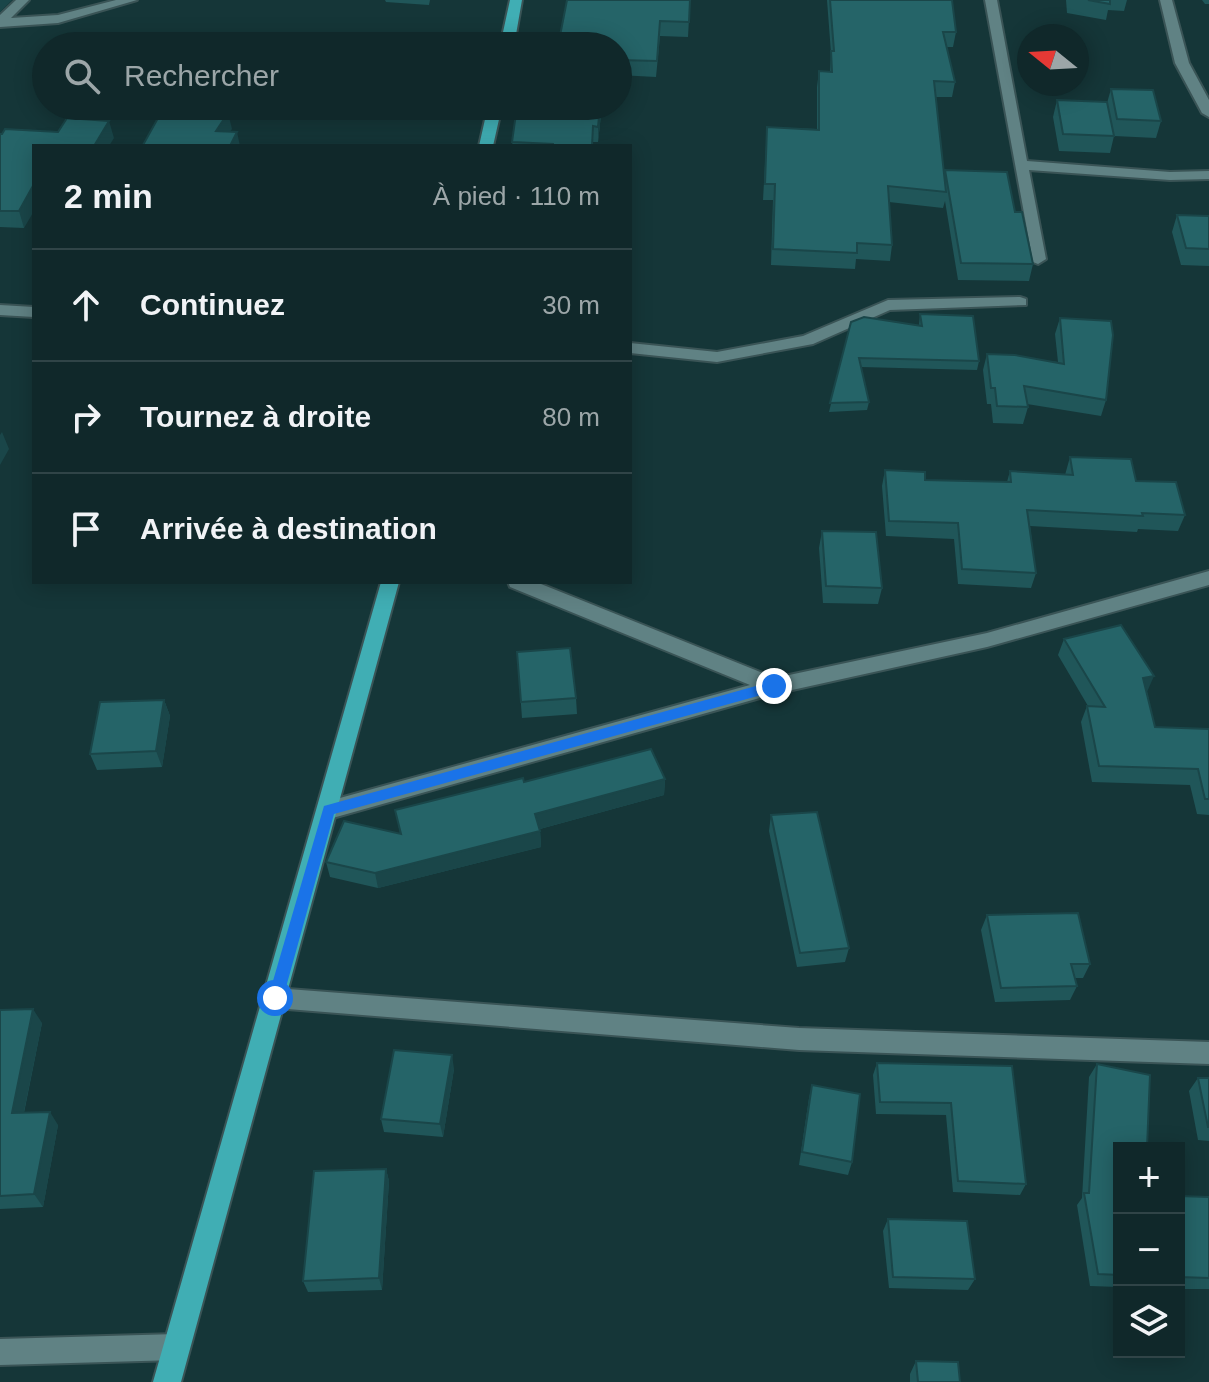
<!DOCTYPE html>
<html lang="fr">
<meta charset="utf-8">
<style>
:root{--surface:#10282a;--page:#1e3436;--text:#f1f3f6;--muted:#9ca6a8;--line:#304447}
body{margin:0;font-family:Helvetica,sans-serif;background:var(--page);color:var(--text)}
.controls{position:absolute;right:24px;bottom:24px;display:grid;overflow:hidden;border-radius:0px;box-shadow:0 4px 20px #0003}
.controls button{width:72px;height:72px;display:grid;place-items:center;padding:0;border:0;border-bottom:2px solid var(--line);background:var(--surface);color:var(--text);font:40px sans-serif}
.compass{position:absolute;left:1017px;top:24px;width:72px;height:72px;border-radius:50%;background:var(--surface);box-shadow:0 4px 20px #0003;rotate:288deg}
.stop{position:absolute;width:24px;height:24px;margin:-18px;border:6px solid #1a73e8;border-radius:50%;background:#fff}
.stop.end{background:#1a73e8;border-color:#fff;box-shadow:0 2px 8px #0008}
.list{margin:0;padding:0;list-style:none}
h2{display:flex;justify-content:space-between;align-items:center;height:104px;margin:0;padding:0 32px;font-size:34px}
h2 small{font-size:26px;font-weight:400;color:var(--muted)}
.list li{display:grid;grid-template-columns:52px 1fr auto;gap:24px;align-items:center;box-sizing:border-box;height:112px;padding:0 32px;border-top:2px solid var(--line)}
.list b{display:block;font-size:30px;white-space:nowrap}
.list em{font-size:26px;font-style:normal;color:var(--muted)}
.icon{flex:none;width:44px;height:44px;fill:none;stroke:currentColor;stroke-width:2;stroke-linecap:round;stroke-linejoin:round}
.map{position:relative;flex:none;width:1209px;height:1382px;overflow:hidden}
.search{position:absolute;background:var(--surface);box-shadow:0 4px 20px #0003;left:32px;top:32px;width:600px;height:88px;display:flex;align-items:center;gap:20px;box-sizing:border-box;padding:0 28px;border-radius:44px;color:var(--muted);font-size:30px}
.panel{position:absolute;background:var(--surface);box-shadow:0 4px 20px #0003;left:32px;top:144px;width:600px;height:440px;border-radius:0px}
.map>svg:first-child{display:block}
</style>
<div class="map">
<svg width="1209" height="1382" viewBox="0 0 1209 1382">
<rect width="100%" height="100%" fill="#153638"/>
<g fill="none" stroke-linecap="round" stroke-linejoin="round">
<defs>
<path id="minor" d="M16,0H29L11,18L58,15L116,0H137L58,23L0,27V15Z
M985,0H997L1027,161L1170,172L1209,171V179L1170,180L1029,170L1046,259L1038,264L1033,262Z
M1160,0H1172L1189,63L1209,100V117L1202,113L1175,63Z
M1020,297L1026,299V305L890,310L813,344L717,362L630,353V343L717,352L803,336L888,300Z
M0,305L34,307V317L0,315Z
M1209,571V585L987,647L774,694L329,819L321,816L318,810L321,804L329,801L750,685L510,587L508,582H536L775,678L987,633Z
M275,988L799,1028L1209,1042V1064L799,1050L275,1008L267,1005L263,998L267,991Z
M177,1334L187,1337L190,1347L187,1357L177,1360L0,1365V1339Z"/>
<path id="major" d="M510,0H522L514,46H500Z
M488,106H502L493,146H479Z
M381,582H399L181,1382H153Z"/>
</defs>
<use href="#minor" stroke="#3a5456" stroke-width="4"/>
<use href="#major" stroke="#3a5456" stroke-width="4"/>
<use href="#minor" fill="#608284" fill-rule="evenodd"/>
<use href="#major" fill="#40aeb4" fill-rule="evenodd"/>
</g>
<path fill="#205659" d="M385,0H430L429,5L386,2Z
M690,0L688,37L660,36L656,77L618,75V46Z
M827,0H952L956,32L953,47H947L955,82L952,97H936L944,175L945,170L1015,212L1033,264L1029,281L958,280L945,201L943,208L889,202L892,245L890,261L856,259L855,269L771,265L773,200H763L767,127L817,129V87L819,71L830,72L831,53Z
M1066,0H1127L1124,11L1108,10L1106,20L1067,13Z
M1202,0H1209V4H1205Z
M1111,89L1161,121L1156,138L1114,136L1110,153L1059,151L1053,117L1057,100L1107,103Z
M517,106H602L598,142H593V146H512Z
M0,134L114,138L34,146L24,228L0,227Z
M1177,215L1209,216V266L1181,265L1172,232Z
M920,314L979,361L977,370L861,367L869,402L867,410L829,412L851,322L919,325Z
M1060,318L1106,400L1101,416L1027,404L1028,407L1023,424L993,423L991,404H987L983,370L987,354L1058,362L1055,334Z
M1070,457L1136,481L1185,515L1178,531L1138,529L1137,532L1030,526L1036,573L1031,588L958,584L954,539L886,536L882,486L885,470L925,480L1007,482L1010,471L1065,475Z
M822,531L882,588L878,604L823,603L819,548Z
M1064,639L1147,692L1155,727L1209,729V815L1197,814L1190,785L1092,782L1081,722L1087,706H1088L1058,655Z
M517,652L576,698L577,714L522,718Z
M164,700L170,716L162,767L97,770L90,754Z
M665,779L664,795L540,829L541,847L378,888L330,877L326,862L400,833L395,810L524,782Z
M771,815L849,948L845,962L797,967L769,831Z
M987,915L1090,964L1083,978H1075L1077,986L1070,1000L995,1002L981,930Z
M0,1010L42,1023L24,1113L58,1125L43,1207L0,1209Z
M877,1063L1012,1066L1026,1184L1020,1195L953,1192L946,1115L876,1114L873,1075Z
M1097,1064L1119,1148V1287L1090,1286L1077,1205L1082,1198L1089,1077Z
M454,1069L443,1137L384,1132L381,1119Z
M1198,1078H1209V1141L1198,1140L1189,1091Z
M812,1085L852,1162L848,1175L799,1165L809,1098Z
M386,1169L389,1181L382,1290L308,1292L303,1281Z
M1179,1196L1209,1197V1289H1179Z
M888,1219L975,1279L968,1290L889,1288L883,1231Z
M916,1361L960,1382H910V1374Z"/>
<path fill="#1a4649" d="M0,0H12L0,12Z
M600,106H602L598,142V127Z
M228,113L232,129L220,146L216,131Z
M109,121L114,138L109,146H94Z
M237,132L240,146H230Z
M34,184V211L24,228L19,211Z
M2,432L9,449L0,465V435Z
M1154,676L1147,692L1143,678Z
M164,700L170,716L162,767L156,751Z
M665,779L664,795L536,830L535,814Z
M540,831L541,847L378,888L375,873Z
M33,1009L42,1023L21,1126L12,1113Z
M452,1055L454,1069L443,1137L440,1124Z
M50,1112L58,1125L43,1207L34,1194Z
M386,1169L389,1181L382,1290L379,1278Z"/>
<path fill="#256468" stroke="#1a4649" stroke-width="2" d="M567,0H690L689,22L660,21L657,61L618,60V46H558Z
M830,0H952L956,32H943L955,82L934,81L946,192L888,186L892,245L857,243V253L773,249L775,184H765L767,127L819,130V71L832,72L831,51H834Z
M1088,0H1110V4Z
M1111,89L1153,90L1161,121L1117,119Z
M1057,100L1107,102L1114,136L1063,134Z
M517,106H600L598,127L593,126L592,146H553V144L512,142Z
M163,109L228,113L216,131L237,132L230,146L143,145Z
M67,118L109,121L94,146H34V184L19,211H0V134H2L5,129L58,132Z
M945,170L1007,172L1015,212H1022L1033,264L961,263Z
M1177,215L1209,216V249L1186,248Z
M920,314L973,316L979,361L859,358L869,402L830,403L851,322L864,317L922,326Z
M1060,318L1111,321L1113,335L1106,400L1024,386L1028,407L997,406L995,388H991L987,354L1015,355L1064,364Z
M1070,457L1131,459L1136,481L1176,482L1185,515L1142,513L1143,516L1027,510L1036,573L962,569L958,523L889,521L885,470L925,472V480L1011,482L1010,471L1073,475Z
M822,531L876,532L882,588L826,586Z
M1121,625L1154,676L1143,678L1155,727L1209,729V799H1205L1198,769L1099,766L1087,706L1105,707L1064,639Z
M570,648L576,698L521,702L517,652Z
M164,700L156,751L90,754L100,702Z
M651,749L665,779L535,814L540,831L375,873L326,862L344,821L401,834L395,810L523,778L524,782Z
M817,812L849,948L800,953L771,815Z
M1078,913L1090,964H1071L1077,986L1001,988L987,915Z
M33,1009L12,1113L50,1112L34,1194L0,1196V1010Z
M394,1050L452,1055L440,1124L381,1119Z
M877,1063L1012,1066L1026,1184L958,1181L951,1103L880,1102Z
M1097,1064L1150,1075L1147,1148H1119V1275L1098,1274L1084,1193H1089Z
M1198,1078H1209V1127H1208Z
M812,1085L860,1094L852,1162L802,1152Z
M386,1169L379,1278L303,1281L314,1171Z
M1179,1196L1209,1197V1278L1179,1277Z
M888,1219L967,1221L975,1279L893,1277Z
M916,1361L958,1362L960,1382H918Z"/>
<path fill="#1a73e8" d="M774,681L779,683V690L334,814L283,998L275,1005L270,1003L268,998L324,806Z"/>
</svg>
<div class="controls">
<button>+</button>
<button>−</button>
<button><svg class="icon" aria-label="layers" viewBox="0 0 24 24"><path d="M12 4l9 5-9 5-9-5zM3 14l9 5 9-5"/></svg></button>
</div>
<svg class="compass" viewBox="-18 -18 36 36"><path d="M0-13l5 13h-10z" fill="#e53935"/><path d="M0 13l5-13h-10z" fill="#9ca6a8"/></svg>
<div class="stop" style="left:275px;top:998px"></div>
<div class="stop end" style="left:774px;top:686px"></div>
<div class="search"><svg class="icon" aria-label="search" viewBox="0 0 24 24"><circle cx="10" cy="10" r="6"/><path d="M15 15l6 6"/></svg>Rechercher</div>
<section class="panel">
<h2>2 min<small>À pied · 110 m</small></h2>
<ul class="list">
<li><svg class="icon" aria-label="ahead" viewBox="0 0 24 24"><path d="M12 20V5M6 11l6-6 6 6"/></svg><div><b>Continuez</b></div><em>30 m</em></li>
<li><svg class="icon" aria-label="right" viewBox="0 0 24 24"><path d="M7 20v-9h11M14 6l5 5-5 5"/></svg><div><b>Tournez à droite</b></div><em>80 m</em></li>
<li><svg class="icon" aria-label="arrive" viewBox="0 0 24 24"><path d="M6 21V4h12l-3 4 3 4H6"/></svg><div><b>Arrivée à destination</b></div></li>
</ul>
</section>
</div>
